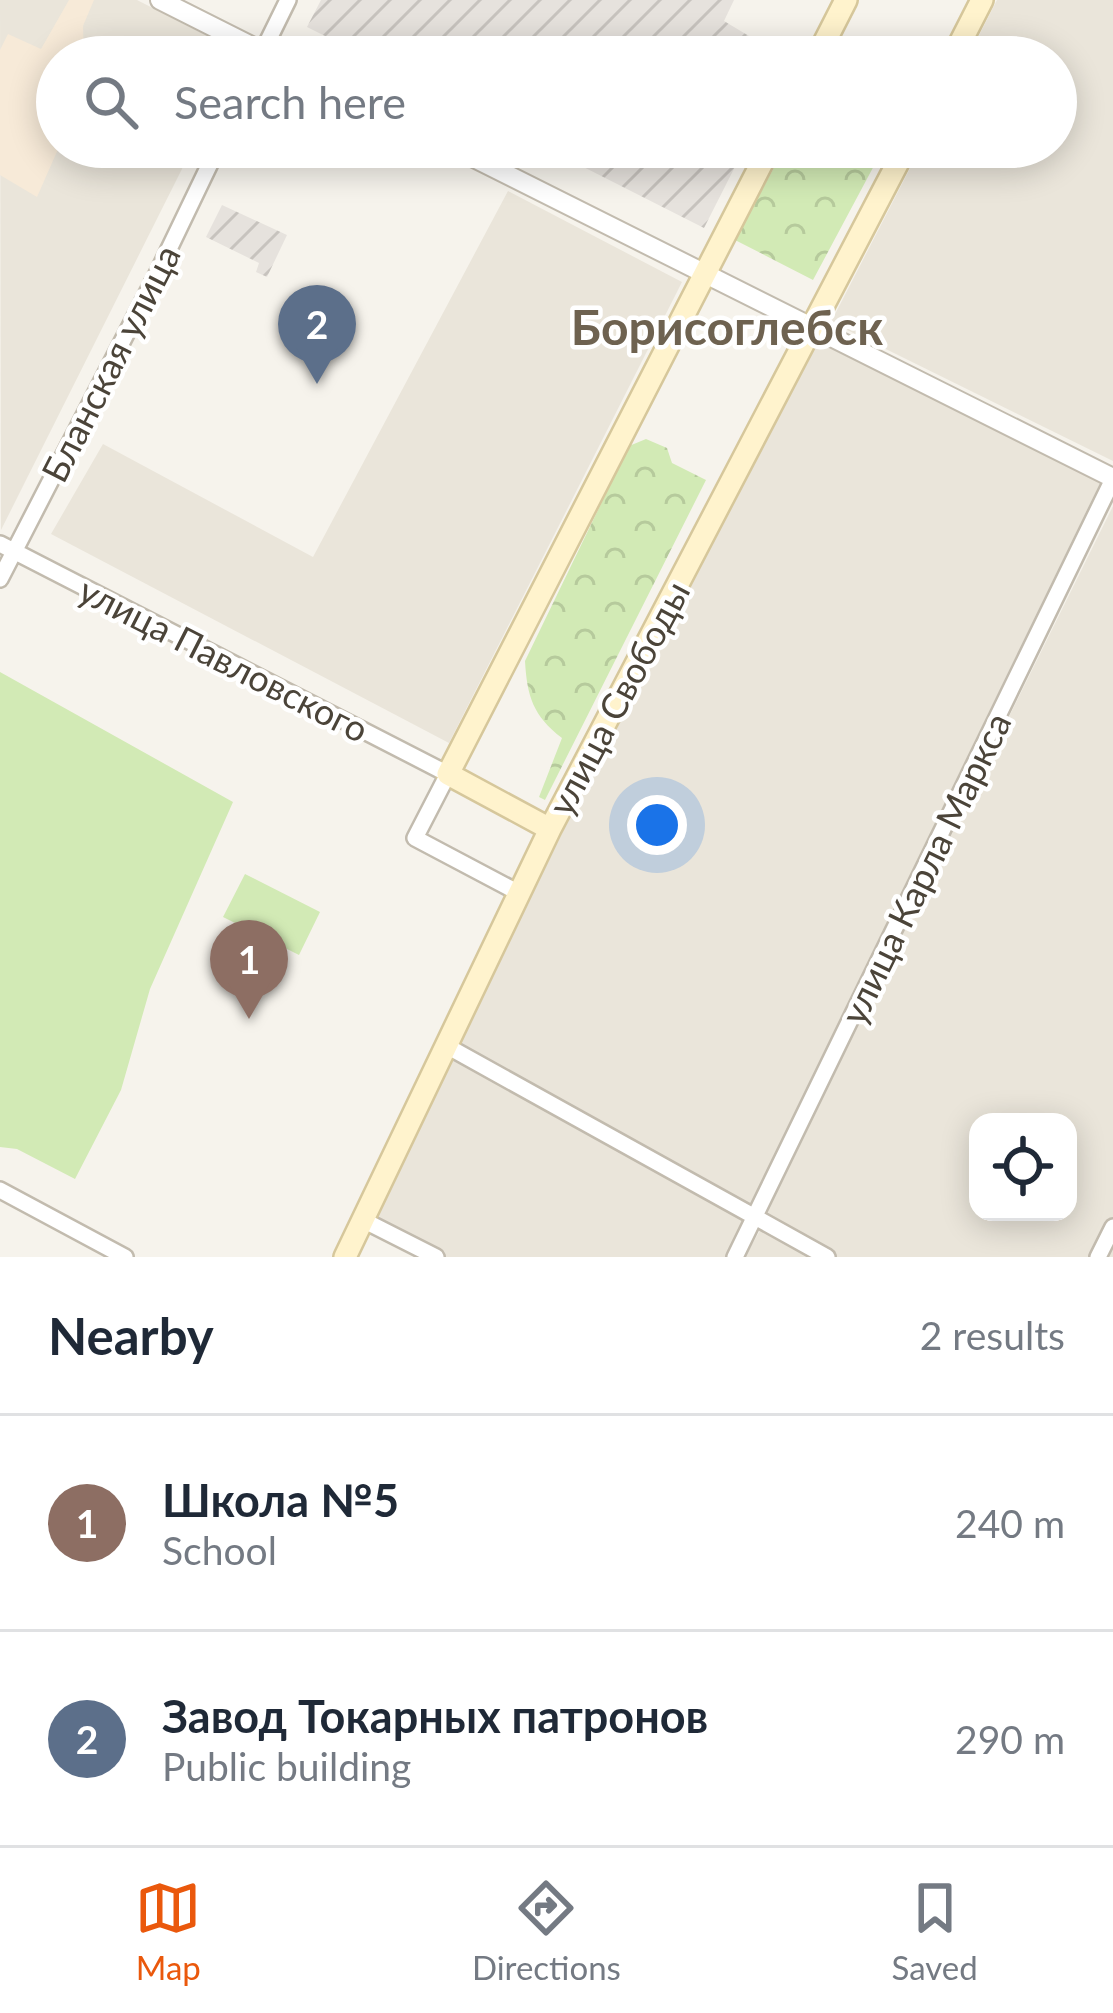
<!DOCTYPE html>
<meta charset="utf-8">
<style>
:root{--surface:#fff;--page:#f6f6f7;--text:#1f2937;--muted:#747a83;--line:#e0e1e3;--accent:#ea580c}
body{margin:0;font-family:Lato,sans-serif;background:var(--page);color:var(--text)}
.controls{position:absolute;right:36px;bottom:36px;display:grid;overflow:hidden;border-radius:24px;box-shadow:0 6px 30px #0003}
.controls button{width:108px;height:108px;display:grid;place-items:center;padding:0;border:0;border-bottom:3px solid var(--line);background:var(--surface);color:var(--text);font:60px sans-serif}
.you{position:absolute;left:657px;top:825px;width:42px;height:42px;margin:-30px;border:9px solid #fff;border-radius:50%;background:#1a73e8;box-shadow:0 0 0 18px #1a73e833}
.badge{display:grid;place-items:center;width:78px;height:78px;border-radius:50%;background:var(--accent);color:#fff;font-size:39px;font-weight:700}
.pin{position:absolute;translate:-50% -99px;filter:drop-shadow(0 3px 6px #0008)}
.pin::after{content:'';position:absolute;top:63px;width:42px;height:36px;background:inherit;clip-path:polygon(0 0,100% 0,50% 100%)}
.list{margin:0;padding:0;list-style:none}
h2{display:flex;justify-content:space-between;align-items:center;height:156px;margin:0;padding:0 48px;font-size:51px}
h2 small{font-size:39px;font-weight:400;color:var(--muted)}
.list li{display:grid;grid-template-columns:78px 1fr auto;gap:36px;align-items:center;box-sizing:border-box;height:216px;padding:0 48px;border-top:3px solid var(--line)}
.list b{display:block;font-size:45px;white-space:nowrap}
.list p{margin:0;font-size:39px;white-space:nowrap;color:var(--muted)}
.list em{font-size:39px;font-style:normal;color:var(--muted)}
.icon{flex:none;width:66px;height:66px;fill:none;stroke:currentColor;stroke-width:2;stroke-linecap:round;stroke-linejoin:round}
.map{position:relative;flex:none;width:1113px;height:1257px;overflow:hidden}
.search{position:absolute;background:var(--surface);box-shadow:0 6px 30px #0003;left:36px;right:36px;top:36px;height:132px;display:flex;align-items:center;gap:30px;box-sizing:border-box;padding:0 42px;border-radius:66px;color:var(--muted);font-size:45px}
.sheet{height:588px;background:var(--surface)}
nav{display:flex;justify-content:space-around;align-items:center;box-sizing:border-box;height:168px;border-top:3px solid var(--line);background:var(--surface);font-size:33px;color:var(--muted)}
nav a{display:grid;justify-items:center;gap:6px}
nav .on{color:var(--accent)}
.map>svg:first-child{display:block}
</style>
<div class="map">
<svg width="1113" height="1257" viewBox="0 0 1113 1257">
<defs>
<pattern id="industrial-furrows" width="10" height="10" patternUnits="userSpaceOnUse" patternTransform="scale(3)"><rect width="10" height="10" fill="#e6e2dd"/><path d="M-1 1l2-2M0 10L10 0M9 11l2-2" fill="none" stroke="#c7c3be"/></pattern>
<pattern id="park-crowns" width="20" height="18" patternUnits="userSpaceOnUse" patternTransform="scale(3)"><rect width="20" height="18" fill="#d2eab5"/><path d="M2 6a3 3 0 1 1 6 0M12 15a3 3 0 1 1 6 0" fill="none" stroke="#b6ca9c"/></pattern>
</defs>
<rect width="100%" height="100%" fill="#f6f3ec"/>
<path fill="#eae5da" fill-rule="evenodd" d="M0,0H137L241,53L239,57H57V147H193L1,530Z
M997,0H1113V461L831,322L921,147H1056V57H968Z
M508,191L682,282L449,743L51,534L103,444L313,557Z
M811,333L1101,481L750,1205L457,1045Z
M1113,506V1257H745L768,1216L764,1213ZM978,1122H1068V1212H978Z
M451,1058L748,1219L728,1257H446L375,1220Z"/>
<path fill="#f7ead8" d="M69,0H94L83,26L84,57H57L59,147L37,197L0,175V50L8,34L41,49Z"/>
<path fill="url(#industrial-furrows)" d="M321,0H734L724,21L784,57H367L307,27Z
M544,147H745L704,228Z
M222,205L287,235L267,277L256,272L259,263L206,237Z"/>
<path fill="url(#park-crowns)" d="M785,147H884L813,280L735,240Z
M646,439L667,448L672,463L706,480L545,800L539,797L562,738C533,716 527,696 525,661L629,446Z"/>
<path fill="#d2eab5" d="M0,672L233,802L150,989L121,1090L75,1179L17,1149L0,1147Z
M245,874L320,912L299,955L223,917Z"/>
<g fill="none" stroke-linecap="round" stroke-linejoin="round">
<defs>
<path id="minor" d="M260,57L288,0
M0,544L448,774L415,838L519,893
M0,579L158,272L218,147
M445,1045L827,1257
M0,1190L125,1257
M363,1220L436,1257
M735,1257L1113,479
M1098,1257L1113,1227"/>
<path id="tertiary" d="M160,0L273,57
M452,147L1113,478"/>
<path id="secondary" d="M817,57L846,0
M953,57L982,0
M550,829L448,774L770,147
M345,1257L550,829L906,147"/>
</defs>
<use href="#minor" stroke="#c2bbae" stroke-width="20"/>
<use href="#tertiary" stroke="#c2bbae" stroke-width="22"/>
<use href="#secondary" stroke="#d6c79b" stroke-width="26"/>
<use href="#minor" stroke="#fff" stroke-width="15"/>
<use href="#tertiary" stroke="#fff" stroke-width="18"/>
<use href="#secondary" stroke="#fff3cd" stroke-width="21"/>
</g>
<g text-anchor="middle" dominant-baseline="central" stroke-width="9" stroke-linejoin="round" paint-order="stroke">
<g font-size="36" fill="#4b4439" stroke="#fff">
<text transform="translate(110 363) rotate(-63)">Бланская улица</text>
<text transform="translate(224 659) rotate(27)">улица Павловского</text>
<text transform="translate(618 698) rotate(-62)">улица Свободы</text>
<text transform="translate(925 868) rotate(-64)">улица Карла Маркса</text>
</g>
<g font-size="48" font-weight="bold" fill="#6e6250" stroke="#fff">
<text x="727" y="326">Борисоглебск</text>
</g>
</g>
</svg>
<div class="controls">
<button><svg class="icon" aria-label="locate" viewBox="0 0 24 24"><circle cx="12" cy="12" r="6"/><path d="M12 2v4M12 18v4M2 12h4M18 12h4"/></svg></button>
</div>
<div class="you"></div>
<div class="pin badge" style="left:249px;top:1019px;background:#8d6e63">1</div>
<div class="pin badge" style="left:317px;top:384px;background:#5c6f8a">2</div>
<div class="search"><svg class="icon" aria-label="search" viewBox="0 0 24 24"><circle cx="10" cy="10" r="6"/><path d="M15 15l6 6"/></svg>Search here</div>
</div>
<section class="sheet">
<h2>Nearby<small>2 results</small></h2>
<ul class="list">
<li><span class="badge" style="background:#8d6e63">1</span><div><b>Школа №5</b><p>School</p></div><em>240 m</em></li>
<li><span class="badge" style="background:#5c6f8a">2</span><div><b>Завод Токарных патронов</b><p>Public building</p></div><em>290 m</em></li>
</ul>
</section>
<nav>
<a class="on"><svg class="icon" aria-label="map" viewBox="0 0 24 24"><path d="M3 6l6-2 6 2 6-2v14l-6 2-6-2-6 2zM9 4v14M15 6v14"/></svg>Map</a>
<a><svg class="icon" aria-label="directions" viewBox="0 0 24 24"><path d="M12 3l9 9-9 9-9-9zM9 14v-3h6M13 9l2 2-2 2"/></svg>Directions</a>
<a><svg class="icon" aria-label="saved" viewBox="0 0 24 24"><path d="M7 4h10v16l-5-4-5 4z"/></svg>Saved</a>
</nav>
